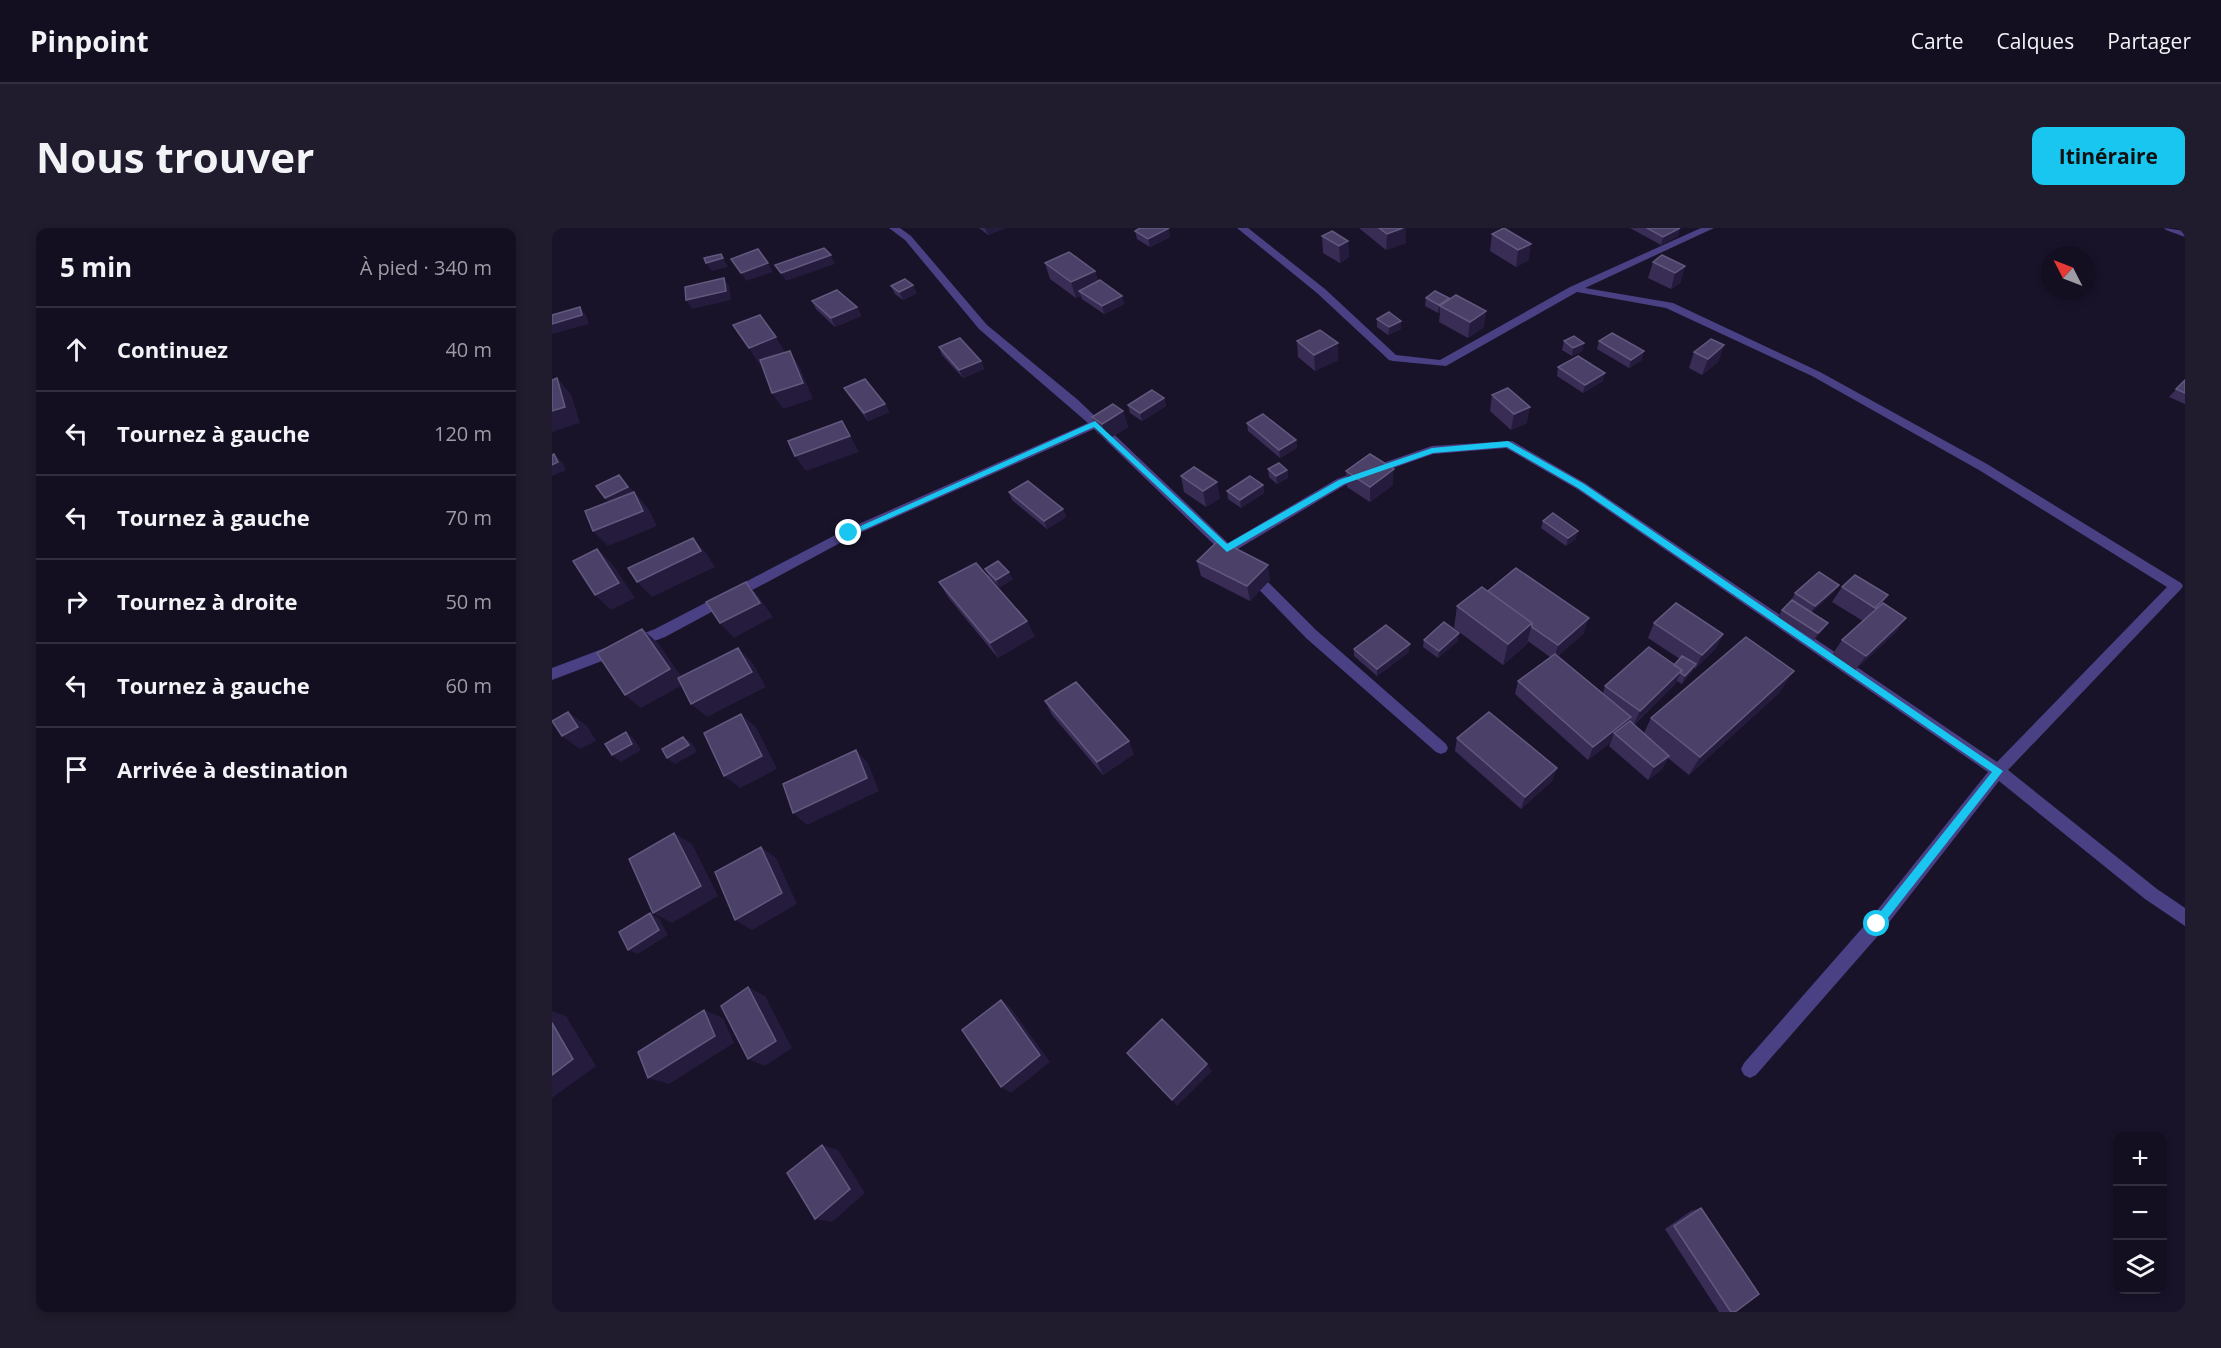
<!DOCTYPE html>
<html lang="fr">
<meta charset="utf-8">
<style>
:root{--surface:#130e20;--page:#201c2d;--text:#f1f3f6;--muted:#9d9ca5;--line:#322e3e;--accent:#18c6ef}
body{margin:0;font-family:"Open Sans",sans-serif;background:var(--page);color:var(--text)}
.controls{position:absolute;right:18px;bottom:18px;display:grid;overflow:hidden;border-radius:12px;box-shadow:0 3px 9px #0003}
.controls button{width:54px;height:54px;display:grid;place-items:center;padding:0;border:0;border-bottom:2px solid var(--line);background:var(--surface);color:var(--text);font:30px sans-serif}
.compass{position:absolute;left:1489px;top:18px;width:54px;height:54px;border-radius:50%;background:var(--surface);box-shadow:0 3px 9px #0003;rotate:312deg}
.stop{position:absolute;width:18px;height:18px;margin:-14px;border:4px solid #18c6ef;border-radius:50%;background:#fff}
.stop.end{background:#18c6ef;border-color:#fff;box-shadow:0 2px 6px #0008}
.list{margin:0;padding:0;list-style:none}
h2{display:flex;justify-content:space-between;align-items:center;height:78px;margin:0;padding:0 24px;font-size:26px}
h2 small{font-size:20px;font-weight:400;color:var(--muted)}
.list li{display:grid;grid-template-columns:39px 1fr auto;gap:18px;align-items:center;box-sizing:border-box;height:84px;padding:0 24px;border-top:2px solid var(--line)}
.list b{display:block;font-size:22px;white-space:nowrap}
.list em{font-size:20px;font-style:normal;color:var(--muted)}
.icon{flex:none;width:33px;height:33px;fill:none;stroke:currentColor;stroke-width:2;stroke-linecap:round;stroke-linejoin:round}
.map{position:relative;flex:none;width:1633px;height:1084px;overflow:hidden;border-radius:12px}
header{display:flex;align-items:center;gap:36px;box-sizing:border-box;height:84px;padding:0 30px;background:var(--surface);border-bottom:2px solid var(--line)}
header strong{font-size:28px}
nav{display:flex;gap:33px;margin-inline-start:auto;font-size:21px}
.intro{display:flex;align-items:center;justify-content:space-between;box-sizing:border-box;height:144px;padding:0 36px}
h1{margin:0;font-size:42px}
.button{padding:15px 27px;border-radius:12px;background:var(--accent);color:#111;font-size:21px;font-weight:700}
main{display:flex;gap:36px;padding:0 36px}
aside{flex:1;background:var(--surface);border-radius:12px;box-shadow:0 3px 9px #0003}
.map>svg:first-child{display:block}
</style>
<header>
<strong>Pinpoint</strong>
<nav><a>Carte</a><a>Calques</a><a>Partager</a></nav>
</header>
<div class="intro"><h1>Nous trouver</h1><a class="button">Itinéraire</a></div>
<main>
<aside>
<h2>5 min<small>À pied · 340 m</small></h2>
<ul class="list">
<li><svg class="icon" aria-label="ahead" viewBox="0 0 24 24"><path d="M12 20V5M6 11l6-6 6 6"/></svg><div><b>Continuez</b></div><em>40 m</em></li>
<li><svg class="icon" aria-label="left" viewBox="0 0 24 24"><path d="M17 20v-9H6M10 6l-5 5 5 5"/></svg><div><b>Tournez à gauche</b></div><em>120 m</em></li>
<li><svg class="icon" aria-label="left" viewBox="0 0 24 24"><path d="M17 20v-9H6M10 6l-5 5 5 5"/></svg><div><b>Tournez à gauche</b></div><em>70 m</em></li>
<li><svg class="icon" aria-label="right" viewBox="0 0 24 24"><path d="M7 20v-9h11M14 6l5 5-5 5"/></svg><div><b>Tournez à droite</b></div><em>50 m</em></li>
<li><svg class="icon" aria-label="left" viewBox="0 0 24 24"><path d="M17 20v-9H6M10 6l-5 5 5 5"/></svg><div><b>Tournez à gauche</b></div><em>60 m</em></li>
<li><svg class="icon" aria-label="arrive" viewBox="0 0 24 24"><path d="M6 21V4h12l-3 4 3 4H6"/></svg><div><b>Arrivée à destination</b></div></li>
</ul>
</aside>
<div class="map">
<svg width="1633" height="1084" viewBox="0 0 1633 1084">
<rect width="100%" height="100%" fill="#19132a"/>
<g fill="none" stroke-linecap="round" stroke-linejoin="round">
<path fill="#4a4185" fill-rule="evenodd" d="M337,0H348L359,8L435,97L526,172L676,315L785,251L880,218L960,213L1033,255L1445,534L1615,359L1427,242L1260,148L1114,80L1025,64L894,138L841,133L837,132L765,65L685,0H696L773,61L844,127L888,132L1018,59L1149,0H1162L1033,60L1121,75L1268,144L1435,236L1629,355L1631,358L1629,361L1456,542L1605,661L1633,680V698L1593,671L1447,553L1331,702L1204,847L1198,850L1192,847L1189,841L1192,835L1319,690L1436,544L1025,261L954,220L881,226L793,257L684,322L686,326L680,331L675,329L542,201L301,308L113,409L0,452V440L103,401L293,302L536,195L427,101L353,12Z
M1612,0L1633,3V9L1614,2Z
M697,338L702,340L764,402L894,516L896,520L894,524L889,526L884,524L754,410L692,346L691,343L692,340Z"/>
</g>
<path fill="#392d56" d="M427,0H454L436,7Z
M807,0H854V15L834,22Z
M952,0L977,32L964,39L938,23L940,6Z
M1078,0H1128L1126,8L1109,17Z
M583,3L618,9L598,19L585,11Z
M770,8L796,13L797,29L788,35L771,25Z
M1101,34L1133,38L1128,55L1119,61L1096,50Z
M493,35L543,43L546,53L570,68L572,76L552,86L530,71L529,68L524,70L498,51Z
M339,58L365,65L351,72L343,66Z
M874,70H897L896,72L932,99L916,110L887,94L888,84L886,85L873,78Z
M260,73L305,79L309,88L283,99L264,81Z
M825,91L849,93V101L836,107L825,99Z
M745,113L786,132L763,143L746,129Z
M1012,113L1032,115L1030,123L1020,128L1010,122Z
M1047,113L1090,132L1077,140L1045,121Z
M1172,117L1166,134L1150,147L1137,140L1142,124Z
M387,119L429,133L432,141L411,150L390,127Z
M1006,139L1051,153L1031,165L1005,148Z
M1633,152V176L1617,169Z
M292,160L333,176L337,184L316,193L297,168Z
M940,167L975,195L959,202L938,183Z
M612,170L614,178L590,193L578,185L576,177Z
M571,183L576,199L555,212L545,205L540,189Z
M695,195L744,212L745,220L728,230L696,203Z
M716,241L735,242L736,250L725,256L717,249Z
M794,243L841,257L818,274L795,259Z
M629,248L668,270L654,279L632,264Z
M711,257L712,265L689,280L676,271L675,263Z
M457,264L511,281L514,289L495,301L460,272Z
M991,293L1024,311L1014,318L989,300Z
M645,333L718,352L698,373L649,348Z
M433,341L461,351L448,359L437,349Z
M387,354L483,408L446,430L396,369Z
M1287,357L1282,364L1259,385L1276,395L1271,402L1262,412L1226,389L1230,382L1239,373L1243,365Z
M1290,359L1336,367L1328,378L1354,390L1343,405L1303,442L1280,427L1290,412L1311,393L1280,374Z
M936,363L1032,405L1006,428L1051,465L1053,458L1122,437L1128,431L1096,410L1102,395L1171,406L1164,420L1143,441L1142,440L1130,456L1125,453L1123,456L1082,497L1092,505L1099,490L1228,464L1137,547L1116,530L1110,541L1096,552L1057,518L1059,514L1036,532L963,466L966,453L998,429L976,413L975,416L951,437L902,400L905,378Z
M872,412L906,413L886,430L871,419Z
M802,421L857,424L825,448L802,428Z
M493,473L582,526L551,547L500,487Z
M905,510L1005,540L1000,553L969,581L903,523Z
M1149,980L1183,1084H1167L1113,1001L1139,983Z"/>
<path fill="#241b3d" d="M433,0H454L436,7Z
M617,0L618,9L598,19L596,11Z
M851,0H854V15L834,22L835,6Z
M1128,0L1126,8L1109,17L1111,9Z
M796,13L797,29L788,35L787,18Z
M979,16L977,32L964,39L966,22Z
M169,26L176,39L160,43L154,35Z
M279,27L283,36L234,53L229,45Z
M216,35L221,44L194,53L189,45Z
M1133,38L1128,55L1119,61L1123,45Z
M543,43L547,59L527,63L529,68L524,70L519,54Z
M172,50L177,58L179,72L140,81L134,72Z
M361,57L365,65L351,72L347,64Z
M570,68L572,76L552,86L550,78Z
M897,70L896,78H888V84L886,85L887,77Z
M28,79L34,87L37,96L0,106V96Z
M305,79L309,88L283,99L279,90Z
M934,83L932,99L916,110L918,94Z
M849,93V101L836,107L837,99Z
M224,109L234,126L207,136L197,120Z
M786,115V132L763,143L762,127Z
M1032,115L1030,123L1020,128L1021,120Z
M1172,117L1166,134L1150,147L1156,131Z
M238,123L248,140L261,171L231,181L220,165Z
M1092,123L1090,132L1077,140L1079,132Z
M429,133L432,141L411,150L407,142Z
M1053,145L1051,153L1031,165L1033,157Z
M5,150L19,166L28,195L0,204V183Z
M612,170L614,178L590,193L588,185Z
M333,176L337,184L316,193L312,185Z
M978,179L975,195L959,202L962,186Z
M571,183L576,199L555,212L550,196Z
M290,193L307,224L254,243L243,228Z
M744,212L745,220L728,230L727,222Z
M2,226L10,234L14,242L0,248V237Z
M842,241L841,257L818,274V259Z
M735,242L736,250L725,256L724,248Z
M67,247L96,280L105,298L56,318L41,303L68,286L53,270Z
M665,254L668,270L654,279L651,263Z
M711,257L712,265L689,280L688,272Z
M511,281L514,289L495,301L492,293Z
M1026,303L1024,311L1014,318L1016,310Z
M141,310L154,325L163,339L100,369L85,354Z
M45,321L61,337L83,370L59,382L43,367Z
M716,337L718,352L698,373L695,358Z
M457,344L461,351L448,359L444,352Z
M194,354L207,369L221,389L182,410L168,395Z
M1287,357L1282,364L1258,386L1263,378Z
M1336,367L1325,382L1312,394L1323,380Z
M1037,390L1032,405L1002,432L1006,417Z
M1354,390L1343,405L1303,442L1314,428Z
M475,393L483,408L446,430L438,415Z
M980,395L975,416L951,437L956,416Z
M1276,395L1271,402L1262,412L1266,405Z
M90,401L106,415L134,455L89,480L73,467Z
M907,405L906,413L886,430L887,423Z
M1171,406L1164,420L1143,441L1150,427Z
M858,416L857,424L825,448V441Z
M186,420L200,434L214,459L155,489L139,476Z
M1144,436L1141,443L1130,456L1133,448Z
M1130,442L1123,456L1081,497L1088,483Z
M1242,443L1228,464L1137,547L1148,529Z
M16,484L35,498L44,513L28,521L10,508Z
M189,486L204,499L225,541L188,560L172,548Z
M1079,489L1073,502L1062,505L1059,514L1036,532L1041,519Z
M74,504L82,511L89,522L69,534L60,527Z
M131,509L140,515L145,524L123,536L115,530Z
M577,513L582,526L551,547L545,534Z
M304,522L316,535L327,563L255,597L241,585Z
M1117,528L1110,541L1096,552L1102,539Z
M1005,540L1000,553L969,581L973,569Z
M122,605L140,616L166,668L120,695L101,685Z
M209,619L224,630L245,676L200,702L183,692Z
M98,685L107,690L116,707L86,726L76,722Z
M196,759L213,768L240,820L213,838L196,831Z
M449,772L459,780L498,834L459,865L449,859Z
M152,782L171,790L182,815L117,856L96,850Z
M0,783L14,788L44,838L0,870Z
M655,836L660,843L625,878L620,872Z
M270,917L286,922L313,965L280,994L263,991Z"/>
<path fill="#4b4068" stroke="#63597f" stroke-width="1.5" d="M588,0H617L596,11L583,3Z
M827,0H851L835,6Z
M952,0L979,16L966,22L940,6Z
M1095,0H1128L1111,9Z
M780,3L796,13L787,18L770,8Z
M272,20L279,27L229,45L223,37Z
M206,21L216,35L189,45L179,31Z
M517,24L543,43L519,54L493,35Z
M169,26L171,30L154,35L152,30Z
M1110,27L1133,38L1123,45L1101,34Z
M172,50L174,63L134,72L133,59Z
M353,51L361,57L347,64L339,58Z
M548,52L570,68L550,78L527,63Z
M285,62L305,79L279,90L260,73Z
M883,63L897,70L887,77L874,70Z
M904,67L934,83L918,94L888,78Z
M28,79L30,87L0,96V87Z
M837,84L849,93L837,99L825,91Z
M208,87L224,109L197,120L181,97Z
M768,102L786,115L762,127L745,113Z
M1060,105L1092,123L1079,132L1047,113Z
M1022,108L1032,115L1021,120L1012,113Z
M408,110L429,133L407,142L387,119Z
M1159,111L1172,117L1156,131L1142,124Z
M238,123L251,155L220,165L208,132Z
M1026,128L1053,145L1033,157L1006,139Z
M5,150L13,179L0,183V152Z
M313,151L333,176L312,185L292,160Z
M1633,152V165L1624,161Z
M956,160L978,179L962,186L940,167Z
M600,162L612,170L588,185L576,177Z
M561,176L571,183L550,196L540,189Z
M711,186L744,212L727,222L695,195Z
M290,193L298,208L243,228L236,213Z
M2,226L6,234L0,237V227Z
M818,226L842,241L818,259L794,243Z
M727,235L735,242L724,248L716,241Z
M642,239L665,254L651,263L629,248Z
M67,247L76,259L53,270L44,258Z
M698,248L711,257L688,272L675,263Z
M476,253L511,281L492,293L457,264Z
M82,264L91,283L41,303L33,283Z
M1001,285L1026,303L1016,310L991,293Z
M141,310L149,323L85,354L76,340Z
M667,312L716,337L695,358L645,333Z
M45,321L67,355L43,367L21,333Z
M446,333L457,344L444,352L433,341Z
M424,335L475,393L438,415L387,354Z
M964,340L1037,390L1006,417L980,399V395L936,363Z
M1267,344L1287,357L1263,378L1243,365Z
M1303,347L1336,367L1323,380L1290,359Z
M194,354L208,375L168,395L154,374Z
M930,359L980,395L956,416L905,378Z
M1240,372L1276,395L1266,405L1230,382Z
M1124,375L1171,406L1150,427L1102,395Z
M1331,375L1354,390L1314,428L1290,412Z
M892,394L907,405L887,423L872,412Z
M834,397L858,416L825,441L802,421Z
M90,401L118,441L73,467L45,425Z
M1194,409L1242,443L1148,529L1099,490Z
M1097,419L1130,442L1088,483L1053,458Z
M186,420L200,444L139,476L126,450Z
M1003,426L1079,489L1041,519L966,453Z
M1130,428L1144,436L1133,448L1129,445L1130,442L1122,437Z
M524,454L577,513L545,534L493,473Z
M16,484L26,499L10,508L0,493Z
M937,484L1005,540L973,569L905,510Z
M189,486L210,528L172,548L152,505Z
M1078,493L1117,528L1102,539L1062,505Z
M74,504L80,516L60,527L53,516Z
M131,509L137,517L115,530L110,521Z
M304,522L315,550L241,585L231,556Z
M122,605L149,658L101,685L77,631Z
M209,619L230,665L183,692L163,644Z
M98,685L107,702L76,722L67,704Z
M196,759L224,813L196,831L169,778Z
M449,772L488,827L449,859L410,802Z
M152,782L163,808L96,850L86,824Z
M610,791L655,836L620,872L575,825Z
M0,795L21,831L0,847Z
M270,917L298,961L263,991L235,945Z
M1149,980L1207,1066L1183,1084H1179L1122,998Z"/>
<path fill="#18c6ef" d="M543,193L675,316L787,252L880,220L956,213L1032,256L1451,543L1328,700H1321V693L1440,544L1026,260L955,219L881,225L792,256L675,324L542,199L300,307L293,305Z"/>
</svg>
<div class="controls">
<button>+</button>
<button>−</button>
<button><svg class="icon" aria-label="layers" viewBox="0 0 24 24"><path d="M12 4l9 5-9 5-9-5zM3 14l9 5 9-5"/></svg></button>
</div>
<svg class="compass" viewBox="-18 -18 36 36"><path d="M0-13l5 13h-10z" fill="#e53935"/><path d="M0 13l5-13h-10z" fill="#9d9ca5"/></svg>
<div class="stop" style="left:1325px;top:696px"></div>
<div class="stop end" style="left:297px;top:305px"></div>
</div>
</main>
